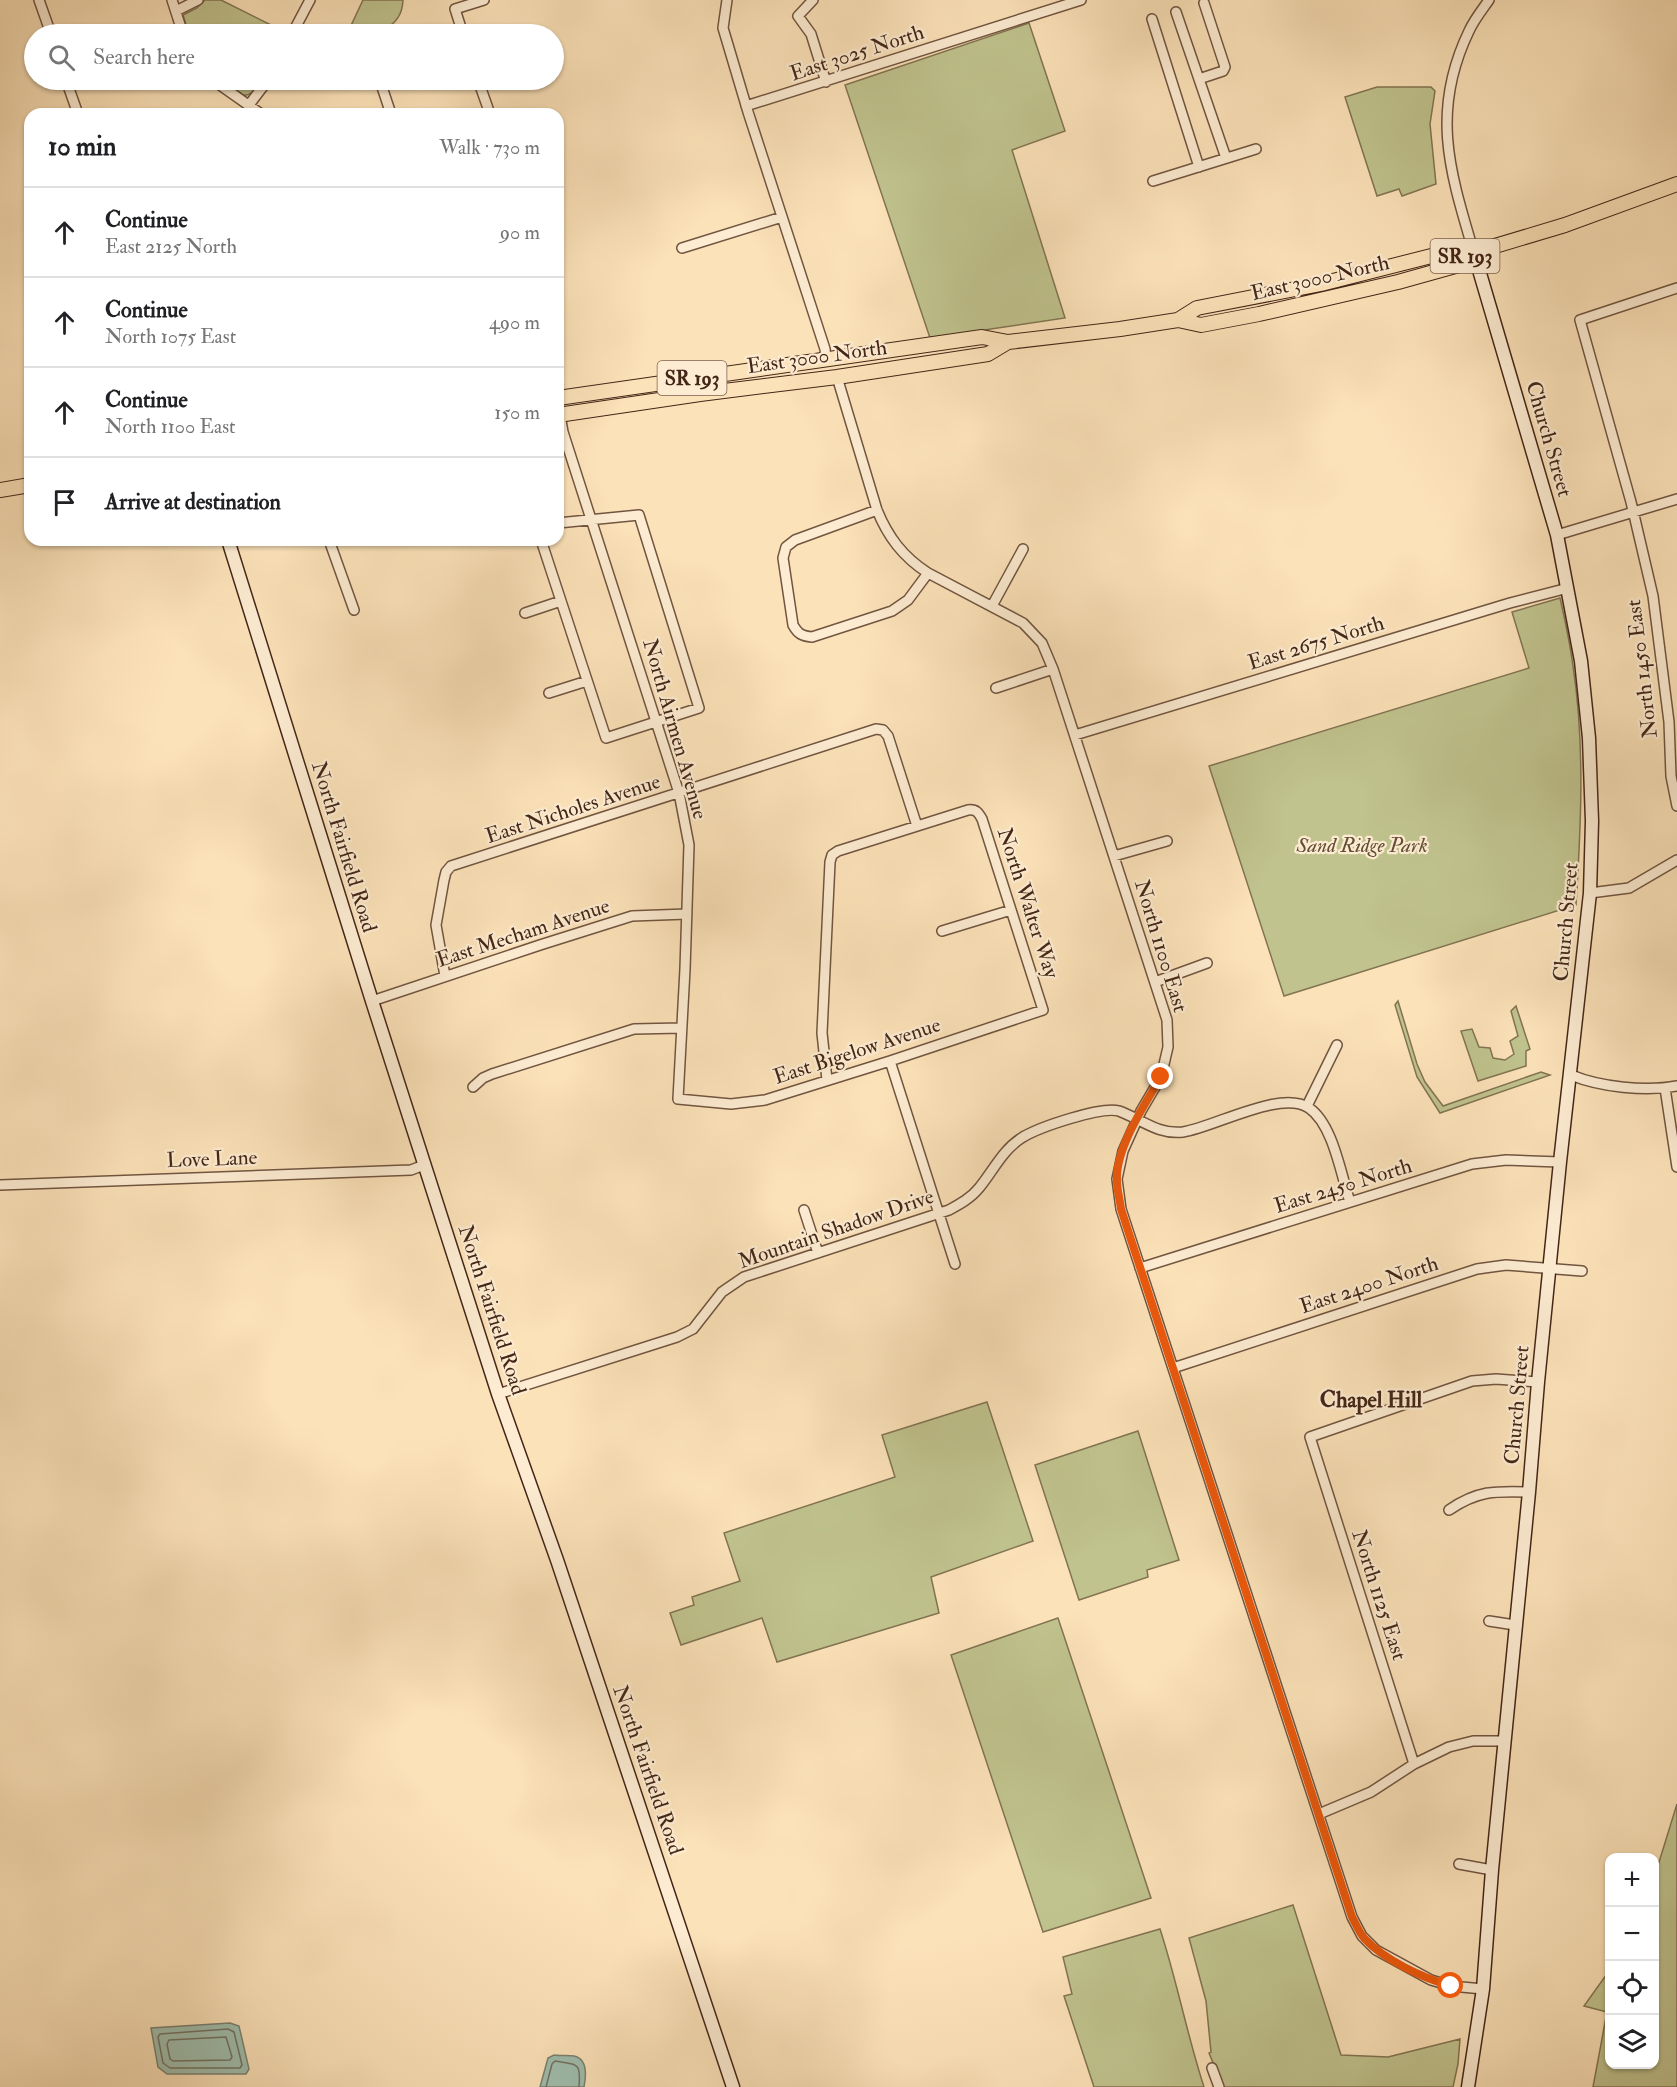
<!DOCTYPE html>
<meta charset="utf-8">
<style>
:root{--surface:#fff;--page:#f6f6f6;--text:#202124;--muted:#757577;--line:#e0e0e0}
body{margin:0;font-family:"IM FELL Double Pica",serif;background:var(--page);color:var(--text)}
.controls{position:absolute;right:18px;bottom:18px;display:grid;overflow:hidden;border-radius:12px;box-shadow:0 2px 4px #0004}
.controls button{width:54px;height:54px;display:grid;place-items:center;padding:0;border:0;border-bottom:2px solid var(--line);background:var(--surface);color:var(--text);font:30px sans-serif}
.stop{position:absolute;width:18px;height:18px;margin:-14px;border:4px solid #ea580c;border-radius:50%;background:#fff}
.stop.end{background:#ea580c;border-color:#fff;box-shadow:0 2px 6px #0008}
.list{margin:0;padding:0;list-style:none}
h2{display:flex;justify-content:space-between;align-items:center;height:78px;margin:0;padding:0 24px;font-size:26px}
h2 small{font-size:20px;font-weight:400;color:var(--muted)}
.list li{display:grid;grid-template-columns:39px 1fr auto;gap:18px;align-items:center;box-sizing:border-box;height:90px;padding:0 24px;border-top:2px solid var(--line)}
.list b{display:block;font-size:22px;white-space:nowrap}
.list p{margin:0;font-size:20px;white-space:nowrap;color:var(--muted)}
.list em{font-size:20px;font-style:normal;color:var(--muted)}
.icon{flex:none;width:33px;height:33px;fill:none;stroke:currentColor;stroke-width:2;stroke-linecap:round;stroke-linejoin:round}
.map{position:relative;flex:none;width:1677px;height:2087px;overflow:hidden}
.search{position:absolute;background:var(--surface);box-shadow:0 2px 4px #0004;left:24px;top:24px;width:540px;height:66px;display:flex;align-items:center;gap:15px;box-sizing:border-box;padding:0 21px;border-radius:33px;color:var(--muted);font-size:22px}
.panel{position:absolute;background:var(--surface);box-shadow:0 2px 4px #0004;left:24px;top:108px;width:540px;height:438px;border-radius:18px}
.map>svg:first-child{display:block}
</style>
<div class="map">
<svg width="1677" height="2087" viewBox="0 0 1677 2087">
<rect width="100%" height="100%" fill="#fce2b9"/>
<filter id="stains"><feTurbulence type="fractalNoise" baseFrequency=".00333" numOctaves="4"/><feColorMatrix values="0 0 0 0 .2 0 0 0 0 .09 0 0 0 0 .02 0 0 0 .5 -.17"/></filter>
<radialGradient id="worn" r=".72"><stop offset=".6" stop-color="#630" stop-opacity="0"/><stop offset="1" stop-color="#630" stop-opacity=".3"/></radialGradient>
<path fill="#c0c38e" stroke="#827452" stroke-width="1.5" d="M205,0H221L287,33L189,34L183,15L197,8Z
M363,0H403C402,31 372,35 347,34Z
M1029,23L1065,131L1012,150L1065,318L930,338L845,85Z
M222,80H262C257,87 253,96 243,95Z
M1377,87H1431L1435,91L1430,124L1436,184L1402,196L1399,189L1377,196L1345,97Z
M1560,598C1565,620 1570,643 1573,666C1585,745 1581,825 1576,905L1284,996L1209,766L1529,668L1512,612Z
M1398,1001L1417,1064L1425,1082L1443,1106L1541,1072L1550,1075L1440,1113L1417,1077L1395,1005Z
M1516,1006L1530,1049L1526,1051V1066L1478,1081L1461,1031L1472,1029L1479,1047L1490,1048L1493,1058L1505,1060L1514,1054L1510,1041L1518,1036L1511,1011Z
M987,1402L1033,1541L931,1577L939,1613L777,1662L762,1618L681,1645L670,1613L694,1605L692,1597L740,1581L724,1533L895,1477L882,1435Z
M1138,1431L1179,1560L1147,1570L1148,1577L1079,1600L1035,1465Z
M1058,1618L1151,1898L1043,1932L951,1655Z
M1677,1804V2087H1593L1607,2012L1584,2006L1609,1971L1610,2064H1654L1655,1875Z
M1293,1905L1341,2055L1388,2057L1460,2039L1458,2064L1453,2087H1223L1209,2053L1211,2052L1206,2001L1189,1938Z
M1160,1929C1177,1981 1187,2035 1204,2087H1094L1064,1996L1072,1994L1063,1957Z"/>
<path fill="#9fbeae" stroke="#7a8172" stroke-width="1.5" d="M230,2023L239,2026L249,2069L246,2074H167L158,2067L151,2028Z
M554,2055C560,2056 569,2055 574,2056C588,2059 586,2077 584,2087H540L548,2058Z"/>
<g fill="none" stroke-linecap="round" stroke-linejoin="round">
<path stroke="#717262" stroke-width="1.5" d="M228,2029L234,2032L242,2065L240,2068H170L163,2063L158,2037L160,2034Z
M226,2037L232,2057L230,2060L173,2061L170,2059L167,2044L169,2040Z
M546,2087L552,2064L555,2061C578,2065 581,2062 579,2087"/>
<defs>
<path id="street" d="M39,0L51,34
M172,0L183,34
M727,0L723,28L748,112L825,349L826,359
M813,0L798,16L811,34L826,82
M176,11L198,0
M1176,12L1226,158
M1152,19L1199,167
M292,34L310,0
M463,34L455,9L484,0
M1199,79L1223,71L1225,67L1204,3
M66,80L78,114
M213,80L261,114
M478,80L490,114
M382,87L391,114
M249,105L268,80
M746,106L1081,0
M1153,181L1256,149
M682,248L782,217
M1474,253C1450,172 1430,112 1469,31C1474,20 1482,10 1489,0
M1677,288L1580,320L1631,502L1653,596L1669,722L1671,776L1677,806
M837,377L877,510C888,537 903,557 928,573L1023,623L1042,643L1053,669L1167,1020L1168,1047L1161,1077L1141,1111L1123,1151L1117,1179L1121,1209L1352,1917L1362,1936L1376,1950L1431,1980L1451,1986L1483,1989
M560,415L563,432L679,793L689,845L685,969L678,1099L731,1104L765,1100L890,1061L1043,1010L982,819C978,812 976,809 968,810L838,851L832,855L830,862L822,1033L827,1080
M877,510L795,540L786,547L783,558L793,625C798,634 802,636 812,637L892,611L908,600L928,573
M1557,535L1677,499
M329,540L354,610
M541,540L606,738L699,708L639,515L558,523
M992,606L1023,549
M525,613L561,601
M996,688L1053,669
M549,693L587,681
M1075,735L1510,603L1568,588
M1114,856L1167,841
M1590,893L1629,888L1677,860
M942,931L1011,910
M445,976L436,925L444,880L446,872L451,866L876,729L883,730L888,736L917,826
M1155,982L1207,963
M372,1001L540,945L632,916L687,914
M890,1061L955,1264
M1571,1075C1600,1087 1646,1092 1677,1086
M473,1087L483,1078L492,1074L634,1029L681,1028
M1665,1088L1677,1167
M1307,1106L1337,1045
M0,1185L411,1170L424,1165
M804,1210L818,1253
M1140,1268L1472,1164L1506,1160L1560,1162
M1173,1368L1477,1269L1506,1265L1582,1271
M498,1394L677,1337L693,1329L722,1292L744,1277L949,1210C960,1204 971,1198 979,1188C994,1170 1002,1150 1023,1137C1040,1127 1101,1106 1119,1111C1141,1119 1158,1135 1183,1132C1215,1127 1281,1089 1309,1108C1333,1124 1341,1175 1350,1202
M1449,1510C1478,1490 1496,1491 1529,1492
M1489,1621L1515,1625
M1414,1764L1310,1437L1472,1381L1496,1379L1538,1382
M1319,1814L1371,1792L1414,1764L1449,1747L1473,1741H1504
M1459,1864L1492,1870
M1212,2068L1219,2087"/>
<path id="secondary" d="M228,540L372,1001L498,1394L557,1560L733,2087
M1468,2087L1483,1989L1492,1870L1529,1492L1538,1382L1560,1162L1590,893L1592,821L1589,738L1581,661L1557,535L1474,253"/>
<path id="primary" d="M1465,255L1565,225L1677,184
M558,398L982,337L1008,342L1120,329L1178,320L1201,325L1259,314L1398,282L1459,265L1465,255L1455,250L1321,284L1197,308L1178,320
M558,415L700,394L837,377L988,354L1008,342
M0,490L30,485"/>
</defs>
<use href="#street" stroke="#715540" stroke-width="12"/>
<use href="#secondary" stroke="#432617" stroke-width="15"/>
<use href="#primary" stroke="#432617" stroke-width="16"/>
<use href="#street" stroke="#fdecd2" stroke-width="9"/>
<use href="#secondary" stroke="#fdecd2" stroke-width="12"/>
<use href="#primary" stroke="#fce2b9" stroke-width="14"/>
</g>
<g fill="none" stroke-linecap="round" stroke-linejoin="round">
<path stroke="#ea580c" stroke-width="8" d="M1161,1077C1145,1104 1115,1149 1117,1181C1117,1190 1120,1200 1121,1209L1352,1917C1356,1924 1359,1932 1364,1938C1384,1960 1423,1978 1451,1986"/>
</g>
<g text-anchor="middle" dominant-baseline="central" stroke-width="4.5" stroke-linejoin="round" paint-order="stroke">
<g fill="#fdecd2" stroke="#7b614f" stroke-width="1.5">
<rect x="1430.5" y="239" width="69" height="34" rx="4.5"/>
<rect x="657.5" y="361" width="69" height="34" rx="4.5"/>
</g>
<g font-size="20" font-weight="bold" fill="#432617">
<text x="1465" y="256">SR 193</text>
<text x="692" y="378">SR 193</text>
</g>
<g font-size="21" fill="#432617" stroke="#fdecd2">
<text transform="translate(857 53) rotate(-18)">East 3025 North</text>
<text transform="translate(1320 278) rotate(-13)">East 3000 North</text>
<text transform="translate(817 357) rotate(-8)">East 3000 North</text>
<text transform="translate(1549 439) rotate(74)">Church Street</text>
<text transform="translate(1316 643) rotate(-17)">East 2675 North</text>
<text transform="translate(1642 669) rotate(-97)">North 1450 East</text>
<text transform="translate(675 729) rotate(74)">North Airmen Avenue</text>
<text transform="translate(573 809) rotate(-18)">East Nicholes Avenue</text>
<text transform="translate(344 847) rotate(73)">North Fairfield Road</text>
<text transform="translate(1028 903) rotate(72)">North Walter Way</text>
<text transform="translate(1566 922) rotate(-85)">Church Street</text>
<text transform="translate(523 933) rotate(-18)">East Mecham Avenue</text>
<text transform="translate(1161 946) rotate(73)">North 1100 East</text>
<text transform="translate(857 1051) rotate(-18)">East Bigelow Avenue</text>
<text transform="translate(212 1159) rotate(-2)">Love Lane</text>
<text transform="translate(1343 1186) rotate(-17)">East 2450 North</text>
<text transform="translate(836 1229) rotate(-19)">Mountain Shadow Drive</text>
<text transform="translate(1369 1285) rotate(-18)">East 2400 North</text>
<text transform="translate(492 1310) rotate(72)">North Fairfield Road</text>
<text transform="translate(1517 1405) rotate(-85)">Church Street</text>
<text transform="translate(1379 1595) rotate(72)">North 1125 East</text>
<text transform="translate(648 1770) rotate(71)">North Fairfield Road</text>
</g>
<g font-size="21" font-style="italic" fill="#624d35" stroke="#fdecd2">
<text x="1362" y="845">Sand Ridge Park</text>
</g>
<g font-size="22" font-weight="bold" fill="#432617" stroke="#fdecd2">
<text x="1371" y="1400">Chapel Hill</text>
</g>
</g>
<rect width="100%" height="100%" filter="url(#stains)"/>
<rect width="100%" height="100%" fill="url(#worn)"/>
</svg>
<div class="controls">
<button>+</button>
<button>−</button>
<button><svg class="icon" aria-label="locate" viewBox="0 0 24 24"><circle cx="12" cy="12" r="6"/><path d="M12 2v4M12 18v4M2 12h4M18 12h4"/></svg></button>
<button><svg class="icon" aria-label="layers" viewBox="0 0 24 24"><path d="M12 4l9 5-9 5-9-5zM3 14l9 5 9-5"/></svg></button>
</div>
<div class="stop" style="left:1451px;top:1986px"></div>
<div class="stop end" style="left:1161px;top:1077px"></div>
<div class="search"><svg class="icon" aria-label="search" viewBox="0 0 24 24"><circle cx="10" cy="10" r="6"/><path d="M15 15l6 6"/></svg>Search here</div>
<section class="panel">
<h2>10 min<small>Walk · 730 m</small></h2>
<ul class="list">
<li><svg class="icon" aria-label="ahead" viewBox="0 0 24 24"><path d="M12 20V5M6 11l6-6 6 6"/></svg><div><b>Continue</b><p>East 2125 North</p></div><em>90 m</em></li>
<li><svg class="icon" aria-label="ahead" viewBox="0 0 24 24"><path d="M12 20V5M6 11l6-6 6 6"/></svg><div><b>Continue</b><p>North 1075 East</p></div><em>490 m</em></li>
<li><svg class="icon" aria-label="ahead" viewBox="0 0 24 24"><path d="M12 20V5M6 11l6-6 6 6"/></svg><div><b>Continue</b><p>North 1100 East</p></div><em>150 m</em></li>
<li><svg class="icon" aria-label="arrive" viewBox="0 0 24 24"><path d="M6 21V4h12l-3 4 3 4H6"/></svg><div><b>Arrive at destination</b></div></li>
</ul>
</section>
</div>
